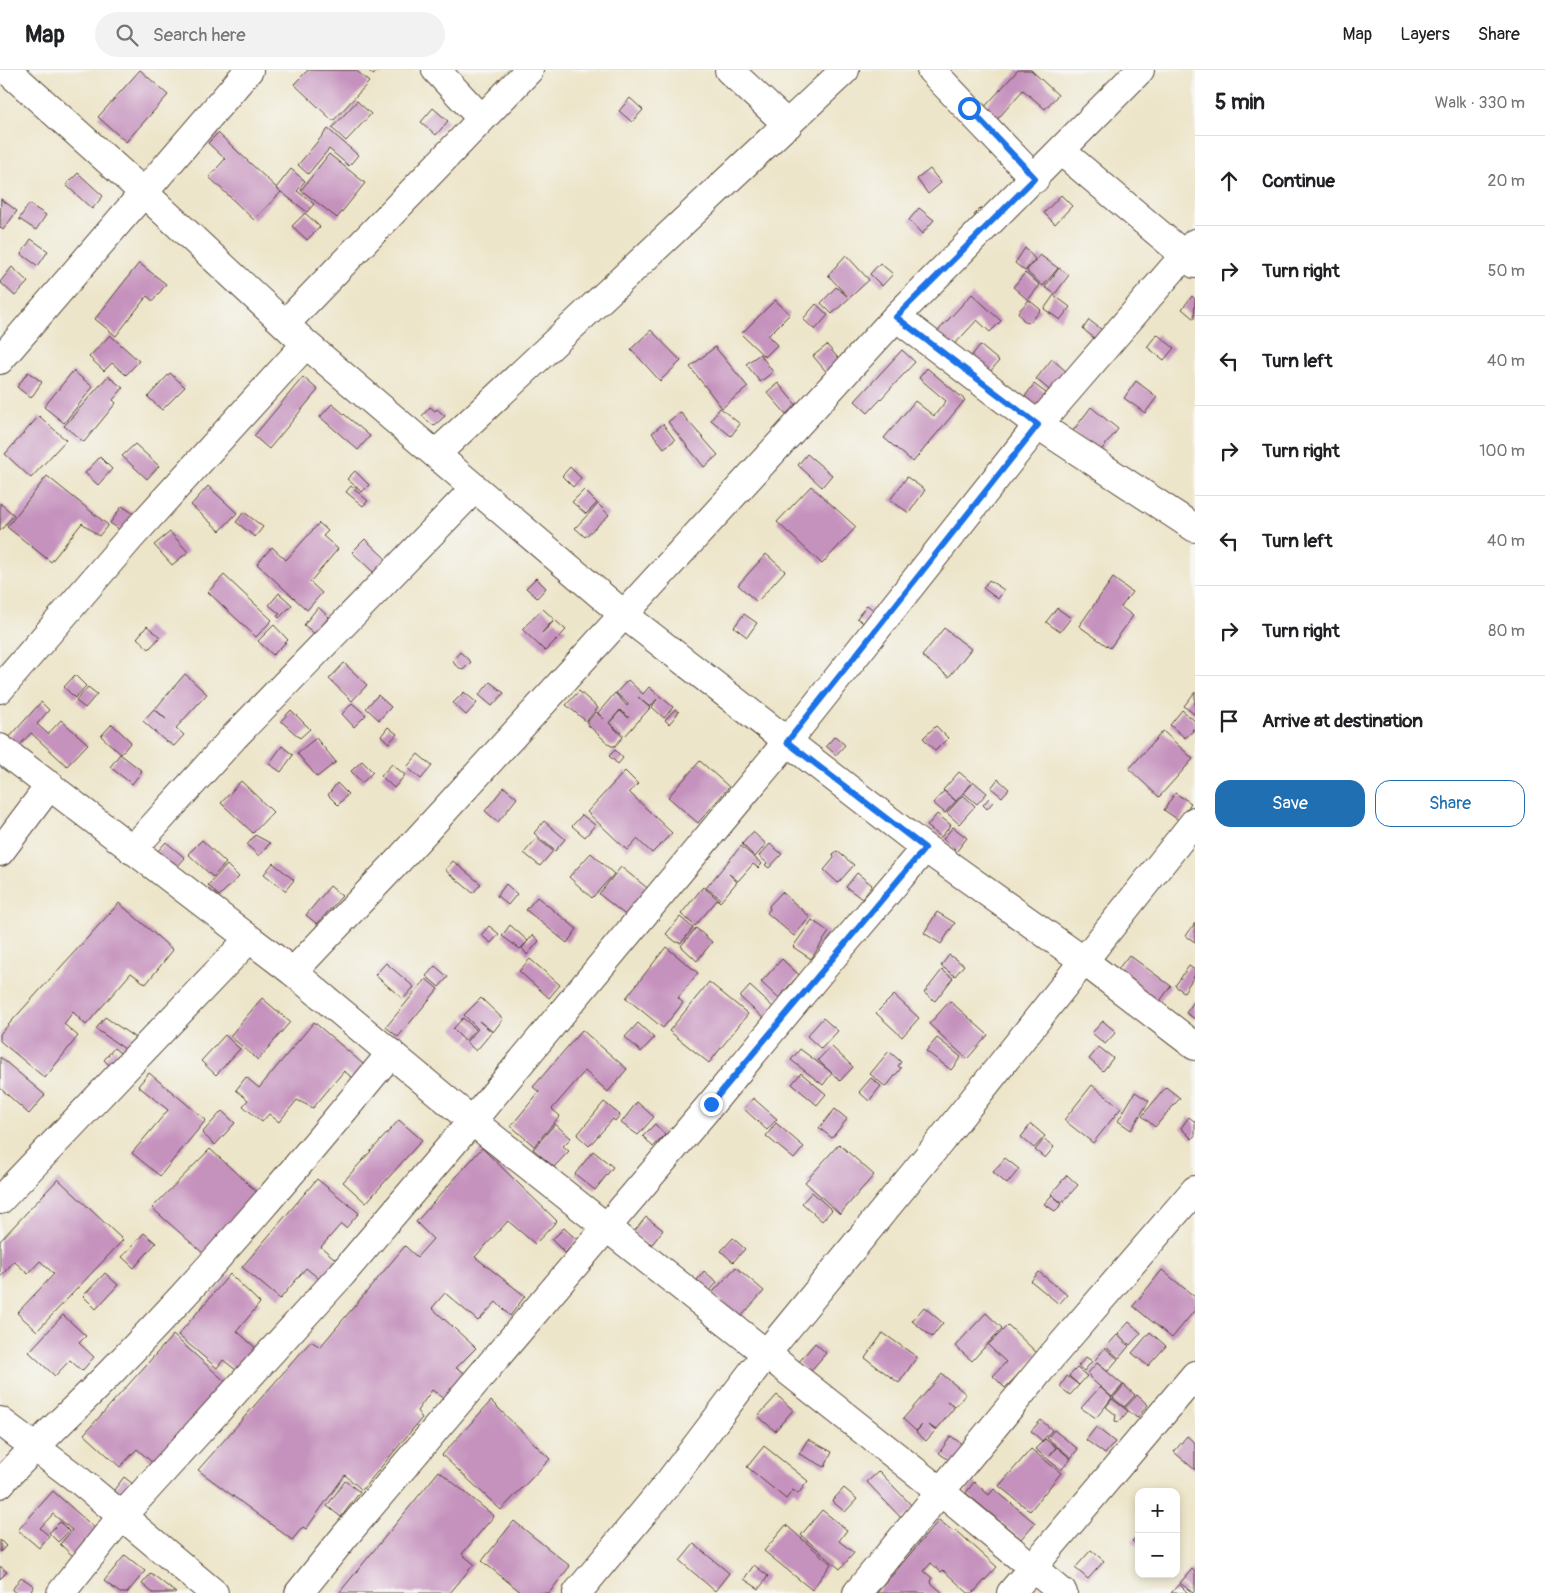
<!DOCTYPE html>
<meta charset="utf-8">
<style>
:root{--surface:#fff;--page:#f2f2f2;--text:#202124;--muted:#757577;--line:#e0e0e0;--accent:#1f6fb2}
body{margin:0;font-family:Pangolin,sans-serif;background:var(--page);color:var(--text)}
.controls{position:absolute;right:15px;bottom:15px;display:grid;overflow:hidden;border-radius:10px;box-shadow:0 2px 8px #0003}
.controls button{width:45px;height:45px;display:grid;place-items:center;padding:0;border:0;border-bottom:1px solid var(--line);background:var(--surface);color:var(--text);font:25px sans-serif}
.stop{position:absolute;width:15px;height:15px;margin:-11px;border:4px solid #1a73e8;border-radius:50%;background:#fff}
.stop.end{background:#1a73e8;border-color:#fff;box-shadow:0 1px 5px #0008}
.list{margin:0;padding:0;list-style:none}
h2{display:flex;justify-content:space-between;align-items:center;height:65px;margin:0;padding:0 20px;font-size:21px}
h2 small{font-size:16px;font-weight:400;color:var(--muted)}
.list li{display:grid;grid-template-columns:32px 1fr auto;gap:15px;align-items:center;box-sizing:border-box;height:90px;padding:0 20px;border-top:1px solid var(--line)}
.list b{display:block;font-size:19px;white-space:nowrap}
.list em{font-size:16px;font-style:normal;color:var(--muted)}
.actions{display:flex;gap:10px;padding:15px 20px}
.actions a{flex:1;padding:11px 0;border:1px solid var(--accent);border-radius:15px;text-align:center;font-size:18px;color:var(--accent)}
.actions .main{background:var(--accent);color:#fff}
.icon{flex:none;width:28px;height:28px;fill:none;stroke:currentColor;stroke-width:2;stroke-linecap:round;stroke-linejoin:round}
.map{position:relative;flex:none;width:1195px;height:1523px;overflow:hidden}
header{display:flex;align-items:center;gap:30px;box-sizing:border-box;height:70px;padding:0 25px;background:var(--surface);border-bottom:1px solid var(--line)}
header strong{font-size:24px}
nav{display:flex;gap:28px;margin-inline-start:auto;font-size:18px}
.search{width:350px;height:45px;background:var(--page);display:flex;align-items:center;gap:12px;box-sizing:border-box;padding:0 18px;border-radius:28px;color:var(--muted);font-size:19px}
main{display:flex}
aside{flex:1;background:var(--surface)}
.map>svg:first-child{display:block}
</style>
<header>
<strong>Map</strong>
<div class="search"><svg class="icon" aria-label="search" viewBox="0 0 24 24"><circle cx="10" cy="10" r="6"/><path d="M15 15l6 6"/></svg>Search here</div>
<nav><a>Map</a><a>Layers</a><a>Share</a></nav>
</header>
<main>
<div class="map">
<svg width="1195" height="1523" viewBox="0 0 1195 1523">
<rect width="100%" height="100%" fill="#f6f6f2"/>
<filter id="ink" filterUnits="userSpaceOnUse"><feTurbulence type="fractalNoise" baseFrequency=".02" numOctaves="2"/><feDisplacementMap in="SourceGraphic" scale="10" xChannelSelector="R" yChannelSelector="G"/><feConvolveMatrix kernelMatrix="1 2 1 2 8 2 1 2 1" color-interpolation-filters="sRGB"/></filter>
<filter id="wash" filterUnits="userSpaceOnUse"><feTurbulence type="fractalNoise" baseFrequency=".0096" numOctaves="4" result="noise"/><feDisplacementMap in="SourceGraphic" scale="20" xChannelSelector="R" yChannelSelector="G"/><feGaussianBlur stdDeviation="1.12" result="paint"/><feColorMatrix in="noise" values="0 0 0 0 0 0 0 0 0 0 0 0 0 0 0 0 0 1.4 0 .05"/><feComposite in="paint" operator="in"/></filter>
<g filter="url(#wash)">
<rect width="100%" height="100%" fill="#ede5c9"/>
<g id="blocks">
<path fill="#c591bd" d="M140,0L168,25L126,72L98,47Z
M308,0H356L369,12L333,51L294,14Z
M368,0H379L373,5Z
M1018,0H1031L1058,25L1045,39L1023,20L995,52L982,40Z
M630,28L643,40L632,52L619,41Z
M357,31L371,44L346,71L332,58Z
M433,38L448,51L436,65L421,52Z
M328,59L358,85L349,96L329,79L308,104L298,95Z
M218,63L281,122L254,150L209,107L225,89L208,73Z
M329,84L365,113L337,148L301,120Z
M291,99L305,111L297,121L314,134L307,142L276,118Z
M930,99L941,113L928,124L917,109Z
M78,103L103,126L92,139L66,115Z
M1061,125L1072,136L1055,154L1044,143Z
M1,129L17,141L3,160L0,157Z
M29,134L46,145L36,160L19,149Z
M919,138L934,150L922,164L909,150Z
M981,138L989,145L980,150L974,145Z
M305,143L320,157L307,170L292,156Z
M31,169L48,181L38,196L21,184Z
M1025,178L1035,189L1025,201L1015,193Z
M846,185L869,210L832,244L821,233L836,217L847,226L828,205Z
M1040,185L1058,198L1043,216L1028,203L1027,200Z
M139,193L166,214L153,231L147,226L116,266L95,249Z
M880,193L893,204L882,216L870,204Z
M12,197L28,212L15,226L0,212Z
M1059,198L1069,205L1055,224L1045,217Z
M1025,203L1040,215L1028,230L1013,217Z
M972,224L1001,251L990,262L977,250L952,277L937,262Z
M1054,225L1070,237L1060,250L1044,239Z
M1192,226L1195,229L1194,249L1182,239Z
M775,230L790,244L768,266L777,275L765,287L741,264Z
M1029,230L1041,240L1029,253L1023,250L1018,242Z
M816,234L828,245L815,260L803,249Z
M1089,250L1102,260L1094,268L1083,259Z
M651,260L681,291L660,311L631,279Z
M1157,264L1174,278L1164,290L1147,277Z
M110,265L139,291L126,305L112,293L104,301L89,287Z
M827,275L843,294L829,305L813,286Z
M980,275L999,291L989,303L970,288Z
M715,277L748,317L722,338L690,297Z
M902,280L915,292L868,343L855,331Z
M760,284L773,302L760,312L746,294Z
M1052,289L1067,302L1052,322L1036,309Z
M927,298L965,330L913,392L884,368L915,331L934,346L946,331L919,308Z
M73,301L93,317L64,353L44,337Z
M28,302L42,312L31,328L17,317Z
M170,303L185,317L162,340L148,327Z
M108,306L123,318L113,330L116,333L84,372L64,356Z
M303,307L318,320L269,379L254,366Z
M1136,311L1157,327L1145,343L1124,328Z
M778,313L796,335L786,344L767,322Z
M1034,314L1050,326L1040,340L1024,328Z
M332,334L370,366L358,380L320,347Z
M430,337L435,341L437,339L445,346L434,356L422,346Z
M1091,337L1118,359L1099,383L1072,362Z
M720,338L740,354L731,366L711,350Z
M680,342L718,385L704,397L668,352Z
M39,346L66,370L31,408L5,384Z
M663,354L675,370L664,378L652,363Z
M135,374L159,396L147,409L122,386Z
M807,384L832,405L822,417L798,395Z
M100,387L112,399L98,415L85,403Z
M570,397L581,408L573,417L562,406Z
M355,401L369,415L362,422L347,409Z
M47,406L108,455L99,466L82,453L51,492L7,457Z
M907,407L925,420L909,443L890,430Z
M208,416L237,443L220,461L191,435Z
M351,416L368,431L363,436L346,422Z
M811,416L856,457L822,494L777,452Z
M584,420L597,433L586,444L572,432Z
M0,433L14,445L0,461Z
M598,434L609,445L585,467L575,458Z
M122,436L134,444L122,461L110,453Z
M244,442L263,457L255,467L236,452Z
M319,453L328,461L323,466L338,479L310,512L322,523L307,540L257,494L272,477L286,490Z
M170,462L188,482L172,495L154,475Z
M365,469L387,490L374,503L352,482Z
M766,484L785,501L757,532L738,515Z
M224,505L272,550L256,567L208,522Z
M536,508L546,518L537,528L526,518Z
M1113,508L1132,522L1121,537L1133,546L1110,578L1079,556Z
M989,510L1004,520L998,529L983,518Z
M279,523L292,535L279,548L277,546L280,544L269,535Z
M867,535L882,547L871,559L857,548Z
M318,537L329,547L315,564L304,555Z
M1057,538L1071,548L1060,562L1046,552Z
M543,539L554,549L542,563L555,550L566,560L545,581L522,559Z
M744,544L757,553L747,567L734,557Z
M274,555L288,570L273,585L258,571Z
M147,556L160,567L149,579L137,568Z
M944,558L971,579L949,607L922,586Z
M460,582L471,592L463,600L455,595L453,590Z
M344,593L367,615L352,631L329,609Z
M185,604L207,624L176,658L184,665L174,676L164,670L143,651L154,639L166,649L155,639Z
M75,605L86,616L75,628L64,617Z
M628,610L643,624L649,617L673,637L664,648L652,637L657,629L650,637L638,627L650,638L625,666L609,653L620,641L629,648L620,640L609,653L623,667L615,676H611L588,655V651L596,642L604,649L598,643L615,623L627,636L628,634L616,623Z
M490,612L504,623L492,636L479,625Z
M88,617L97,624L85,638L76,631Z
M579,621L598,638L586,651L566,635Z
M464,622L477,633L466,645L453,633Z
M1195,622V645L1184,636Z
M378,625L391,637L379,650L366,638Z
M41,632L49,640L37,654L48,664L61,650L88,674L67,696L31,663L18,677L8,669Z
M352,633L366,645L354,657L342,644Z
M675,639L679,642L669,654L665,650Z
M291,640L310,659L300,668L281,651Z
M1182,640L1195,651V661L1192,659L1193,661L1185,668L1170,655Z
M112,654L131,672L121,684L101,666Z
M936,656L948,668L935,681L923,668Z
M388,657L397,664L389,673L381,666Z
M1163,661L1193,689L1159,727L1129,699Z
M835,666L845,675L836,685L826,676Z
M316,668L336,692L317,707L297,683Z
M282,676L293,685L281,702L269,694Z
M615,680L623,688L618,694L609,686Z
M120,684L142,701L132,714L110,697Z
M418,684L432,696L421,709L407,697Z
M362,691L373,702L362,713L351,701Z
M700,691L729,717L698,753L668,727Z
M392,694L405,705L394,718L381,706Z
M625,701L638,714L629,722L672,763L652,783L637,769L627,780L587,742Z
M959,702L972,713L956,731L943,720Z
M998,709L1009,719L1002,727L991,718Z
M241,711L273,742L253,763L221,733Z
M974,712L987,723L977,734L964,723Z
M337,713L348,724L338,735L328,725Z
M504,717L517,728L498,752L485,741Z
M944,721L956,731L945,743L933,733Z
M1175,723L1191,733L1180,751L1164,740Z
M963,725L975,736L959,754L947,743Z
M989,728L993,732L987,739L983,735Z
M937,744L951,755L941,767L927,756Z
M582,745L595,755L585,767L572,756Z
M544,751L565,769L555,781L534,763Z
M953,757L967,768L956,782L953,780L955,779L943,769Z
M753,762L766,774L755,787L742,774Z
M255,765L270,773L259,786L247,775Z
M537,768L553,781L540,796L524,783Z
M202,770L226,793L213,807L188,784Z
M166,772L185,788L168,807L149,791Z
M770,774L782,784L769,798L765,795L767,793L759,786Z
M741,776L762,794L758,798L753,794L738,811L729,804L737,812L720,832L718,830L720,828L706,818Z
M837,781L854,795L838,813L824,800L834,788L833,784Z
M591,783L614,804L592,828L569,807Z
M453,791L481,814L473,823L445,800Z
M273,793L294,810L285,821L264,804Z
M227,795L239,807L219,826L208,815Z
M621,797L651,821L629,848L599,824Z
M857,803L872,815L862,829L846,817Z
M506,814L517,824L508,835L497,826Z
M330,816L342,826L317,854L306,845Z
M703,817L718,829L695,856L681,844Z
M782,822L810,847L794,866L767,843L770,839L769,836Z
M537,827L577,859L567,873L526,840Z
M119,833L173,880L146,914L131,903L86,955L73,942L64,954L78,966L45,1008L0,971V964Z
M937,842L955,853L941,874L924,863Z
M680,847L693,858L681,873L676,872L666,864Z
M812,850L829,862L811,889L793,877Z
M1195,853V872L1186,866Z
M510,855L528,871L520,879L502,866Z
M489,856L499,864L491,873L481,865Z
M696,858L712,872L697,891L681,876Z
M533,865L539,871L527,885L522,878Z
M666,877L698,903L678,928L683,933L663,958L626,928Z
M949,885L964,895L955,906L941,896Z
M1129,885L1171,916L1154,939L1111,908Z
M530,889L560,915L549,928L519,901Z
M782,889L799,905L778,928L761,912Z
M386,893L414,917L403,929L375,905Z
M435,896L448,907L439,917L426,906Z
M1189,896L1195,900V905L1184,922L1175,916Z
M942,900L953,908L935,931L924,923Z
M426,909L438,919L398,967L386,957Z
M709,912L748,944L709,993L669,961Z
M750,916L774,938L764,949L740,927Z
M894,925L919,948L902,967L876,943Z
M262,928L290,952L258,990L230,966Z
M481,928L503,949L493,962L479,951L492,962L476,981L466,972L478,959L464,945Z
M1195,930V949L1186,943Z
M950,931L988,965L967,989L929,954Z
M105,947L137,969L128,981L96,959Z
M463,948L476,959L465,971L453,959Z
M823,948L838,961L821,979L807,966Z
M1103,951L1116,962L1105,974L1092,963Z
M314,952L369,999L358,1012L344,1001L313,1038L297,1030L279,1052L269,1044L262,1052L243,1036L248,1030L236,1020L246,1007L259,1018Z
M638,953L654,968L641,982L625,967Z
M582,960L627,999L608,1022L585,1001L552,1039L560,1046L534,1076L511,1056L539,1022L533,1017Z
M225,965L240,979L216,1005L201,991Z
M937,968L961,987L951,1000L926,981Z
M831,976L853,997L840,1011L818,990Z
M1099,977L1113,988L1103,1001L1089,989Z
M114,978L125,987L113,999L104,990Z
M800,979L832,1003L823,1015L791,990Z
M889,981L901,992L898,996L901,998L886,1017L870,1004Z
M0,987L45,1025L29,1044L0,1018Z
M149,1003L206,1050L160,1106L132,1083L168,1040L138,1016Z
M801,1003L826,1024L817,1035L792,1014Z
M871,1008L881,1016L869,1031L859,1022Z
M1092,1015L1121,1038L1093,1073L1064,1050Z
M1166,1017L1180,1028L1155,1057L1142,1046Z
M1135,1022L1149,1031L1131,1060L1118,1051Z
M753,1028L777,1049L767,1060L744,1039Z
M604,1032L620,1045L615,1051L613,1049L589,1076L577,1065Z
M637,1032L654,1047L638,1065L621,1053Z
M835,1039L847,1049L832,1068L819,1058Z
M222,1041L235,1053L215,1075L202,1063Z
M1189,1047L1195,1052V1065L1192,1069L1181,1058Z
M399,1050L422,1070L366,1133L343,1112Z
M776,1053L804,1077L794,1089L766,1066Z
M555,1054L571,1068L563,1076L569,1081L554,1097L533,1079Z
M655,1054L665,1065L653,1077L643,1066Z
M1031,1054L1045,1066L1034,1078L1021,1067Z
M1044,1069L1054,1077L1045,1088L1035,1080Z
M839,1074L874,1105L840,1144L805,1112Z
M482,1078L557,1151L535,1174L508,1151L475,1187L525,1226L510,1246L496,1232L478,1251L445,1223L432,1238L476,1278L456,1298L465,1303L445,1329L432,1320L417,1341L422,1348L362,1420L345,1405L306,1459L303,1457L292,1470L198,1400L311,1271L320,1277L405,1176L417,1187L433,1169L416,1152Z
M210,1079L258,1123L205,1185L152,1138Z
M593,1081L613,1097L595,1120L575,1104Z
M1005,1088L1019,1099L1007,1114L993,1102Z
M1067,1105L1078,1115L1062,1133L1051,1124Z
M58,1109L123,1170L37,1261L17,1243L54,1204L40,1191L28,1204L14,1191L0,1207V1171Z
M317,1109L359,1143L346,1158L341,1154L321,1177L340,1193L324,1213L306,1198L280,1229L242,1197Z
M812,1122L832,1140L822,1151L802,1133Z
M1052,1125L1062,1134L1055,1141L1044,1134Z
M646,1147L663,1160L650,1177L633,1163Z
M564,1158L577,1170L565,1183L552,1170Z
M144,1163L156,1173L134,1198L122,1187Z
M733,1168L745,1179L733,1192L721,1181Z
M736,1197L764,1221L740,1248L712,1223Z
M1162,1200L1195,1227V1240L1172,1268L1133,1236Z
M704,1201L717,1212L701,1232L688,1222Z
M1039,1202L1067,1225L1059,1234L1031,1211Z
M105,1203L118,1215L96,1239L83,1226Z
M230,1204L260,1233L237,1261L260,1282L240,1303L223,1290L217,1298L178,1265Z
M924,1237L943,1253L932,1267L912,1251Z
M986,1243L1002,1258L972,1291L955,1276Z
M63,1245L86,1266L79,1273L94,1287L82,1301L70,1290L55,1306L29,1282Z
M1129,1252L1141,1263L1130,1275L1118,1264Z
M1008,1255L1038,1284L1005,1318L993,1306L1006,1292L988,1275Z
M1150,1262L1166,1276L1148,1296L1132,1283Z
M883,1263L917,1287L899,1313L865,1288Z
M173,1265L228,1314L155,1395L137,1379L120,1397L84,1364Z
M1117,1265L1129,1276L1119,1288L1106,1277Z
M815,1273L826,1283L809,1303L798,1293Z
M1105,1278L1118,1289L1108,1301L1095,1290Z
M1086,1287L1092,1291L1084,1301L1078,1296Z
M1097,1293L1123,1315L1112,1327L1091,1309L1088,1303Z
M1077,1298L1087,1306L1079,1315L1069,1306Z
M942,1304L966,1324L955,1337L947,1331L954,1338L936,1360L929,1355L935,1361L926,1371L916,1362L922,1355L916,1361L903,1349Z
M1067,1306L1079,1315L1070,1325L1060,1317Z
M1124,1315L1135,1325L1124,1337L1113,1328Z
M1100,1317L1112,1328L1096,1348L1081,1338Z
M777,1325L793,1340L775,1361L758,1346Z
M1137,1325L1148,1335L1137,1348L1125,1338Z
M1112,1329L1128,1341L1119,1352L1115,1351L1116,1345L1106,1337Z
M491,1331L550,1389L501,1440L442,1385Z
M1041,1350L1052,1360L1042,1371L1031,1361Z
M1096,1357L1115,1372L1105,1384L1086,1370Z
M1054,1360L1078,1379L1071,1388L1047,1368Z
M951,1366L967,1378L954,1394L939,1383Z
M1187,1366L1195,1373V1400L1174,1382Z
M808,1369L832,1382L825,1397L799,1384Z
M1045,1369L1056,1377L1050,1385L1057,1377L1071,1389L1061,1400L1035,1379Z
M764,1376L808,1411L798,1424L793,1420L786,1429L747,1397Z
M1031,1379L1061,1403L1030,1441L999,1416Z
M439,1401L494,1446L462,1484L474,1494L450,1523H339Z
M879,1401L914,1438L902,1449L867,1412Z
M124,1407L138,1418L123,1436L110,1425Z
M345,1411L360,1422L341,1447L327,1436Z
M974,1412L989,1425L994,1419L1035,1453L1021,1469L966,1423Z
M844,1418L857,1429L845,1442L832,1431Z
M53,1421L97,1460L74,1487L60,1474L72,1460L53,1444L40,1458L49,1466L39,1478L18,1460Z
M822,1440L847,1460L839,1471L854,1483L840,1499L801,1465Z
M939,1450L954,1462L956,1460L997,1497L973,1523H968L943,1500L941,1502L931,1493L924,1501L932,1508L931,1513L943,1523H877Z
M514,1451L570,1496L549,1523H522L482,1491Z
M60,1452L69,1461L58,1472L49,1463Z
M786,1455L831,1494L812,1520L764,1481Z
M1139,1464V1477L1132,1471Z
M0,1470L6,1476L0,1482Z
M694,1474L729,1503L715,1521L680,1491Z
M1091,1480L1104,1491L1088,1509L1075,1498Z
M125,1485L145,1501L127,1523H120L104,1511Z
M754,1495L768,1506L759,1519L744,1509Z
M0,1496L7,1502L0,1509Z
M1192,1499L1195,1502V1520L1193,1523L1180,1513Z
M151,1503L176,1523H153L142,1514Z
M21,1507L34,1516L30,1523H16L12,1520Z
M1179,1514L1188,1523H1171Z"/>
</g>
</g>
<g filter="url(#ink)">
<use href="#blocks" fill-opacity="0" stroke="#564638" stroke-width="1"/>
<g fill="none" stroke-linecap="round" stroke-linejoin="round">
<defs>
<path id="minor" d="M7,0L143,122L306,274L623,544L925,778L1084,891L1195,976
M436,0L481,48
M729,0L788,55
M931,0L1035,109
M1061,81L1195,194
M896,247L1038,355L1195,458
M285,254L529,0
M0,290L249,0
M436,384L845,0
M0,619L130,468L306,274
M0,678L293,902L472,1051L940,1421L1063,1523
M132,780L234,667L475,418
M0,782L50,715
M293,902L399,790L896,247L1140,0
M0,1130L249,869
M0,1351L80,1411L214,1523
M0,1414C35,1375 73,1341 109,1304C209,1202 301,1093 391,983
M61,1523L122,1446L342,1204L472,1051L787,672L1038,355L1195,173
M299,1523L345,1466L711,1034L825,896L925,778
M577,1523L669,1412L765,1285L935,1078L1195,751
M857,1523L1052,1286L1195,1120
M1011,1523L1195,1305"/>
</defs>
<use href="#minor" stroke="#564638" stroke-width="30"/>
<use href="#minor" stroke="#fff" stroke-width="28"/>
</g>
</g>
<g fill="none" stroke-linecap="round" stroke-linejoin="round" filter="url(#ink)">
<path stroke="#1a73e8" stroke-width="6" d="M711,1034L925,778L787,672L1038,355L896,247L1035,108L969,38"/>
</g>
</svg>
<div class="controls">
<button>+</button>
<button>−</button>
</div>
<div class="stop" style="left:969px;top:38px"></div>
<div class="stop end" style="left:711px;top:1034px"></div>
</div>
<aside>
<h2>5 min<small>Walk · 330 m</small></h2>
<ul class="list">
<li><svg class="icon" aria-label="ahead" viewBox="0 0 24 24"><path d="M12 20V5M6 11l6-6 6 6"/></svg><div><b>Continue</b></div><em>20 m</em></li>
<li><svg class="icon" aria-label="right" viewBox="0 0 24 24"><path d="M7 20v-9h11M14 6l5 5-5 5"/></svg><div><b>Turn right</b></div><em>50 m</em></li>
<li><svg class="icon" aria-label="left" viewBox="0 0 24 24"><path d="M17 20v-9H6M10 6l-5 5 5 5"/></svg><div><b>Turn left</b></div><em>40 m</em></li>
<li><svg class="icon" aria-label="right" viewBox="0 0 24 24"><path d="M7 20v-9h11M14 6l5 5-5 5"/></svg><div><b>Turn right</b></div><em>100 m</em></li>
<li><svg class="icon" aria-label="left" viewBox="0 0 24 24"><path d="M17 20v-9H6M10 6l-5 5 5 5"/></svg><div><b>Turn left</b></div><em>40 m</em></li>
<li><svg class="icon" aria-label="right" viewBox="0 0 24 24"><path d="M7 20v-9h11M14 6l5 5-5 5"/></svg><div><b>Turn right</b></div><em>80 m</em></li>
<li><svg class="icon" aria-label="arrive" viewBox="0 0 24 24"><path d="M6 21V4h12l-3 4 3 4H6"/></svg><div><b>Arrive at destination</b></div></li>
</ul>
<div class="actions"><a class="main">Save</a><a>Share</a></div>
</aside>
</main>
